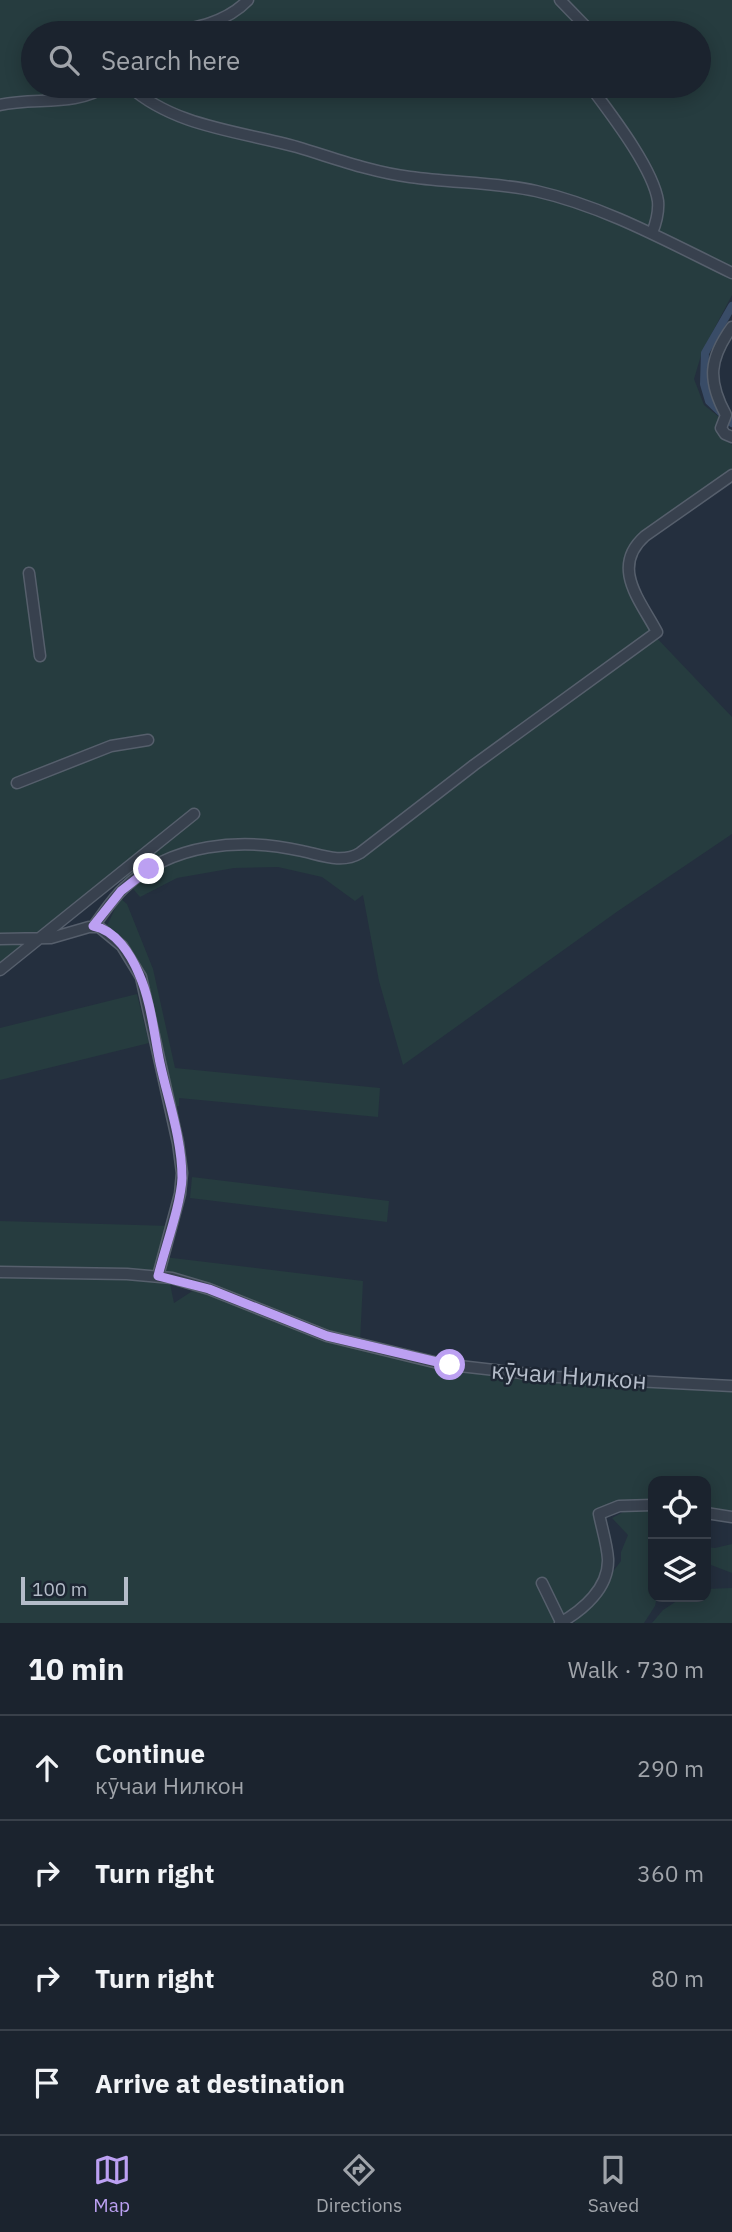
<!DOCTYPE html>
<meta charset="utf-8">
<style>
:root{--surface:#1b232e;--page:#282f3a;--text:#f1f3f6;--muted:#a0a4aa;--line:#39404a;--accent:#bca0f2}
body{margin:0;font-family:"IBM Plex Sans",sans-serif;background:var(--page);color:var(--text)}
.controls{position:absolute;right:21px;bottom:21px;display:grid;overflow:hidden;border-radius:14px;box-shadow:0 4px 18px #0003}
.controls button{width:63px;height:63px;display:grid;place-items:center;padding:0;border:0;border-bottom:2px solid var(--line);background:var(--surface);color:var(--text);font:35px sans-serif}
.scale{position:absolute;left:21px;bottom:18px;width:107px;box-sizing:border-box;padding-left:7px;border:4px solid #b4bcc9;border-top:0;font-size:19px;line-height:24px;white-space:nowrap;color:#b4bcc9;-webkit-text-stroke:5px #1d2633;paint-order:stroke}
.stop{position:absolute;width:21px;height:21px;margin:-16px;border:5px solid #bca0f2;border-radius:50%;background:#fff}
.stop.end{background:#bca0f2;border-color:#fff;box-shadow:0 2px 7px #0008}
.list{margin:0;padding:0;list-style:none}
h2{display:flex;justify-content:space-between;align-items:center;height:91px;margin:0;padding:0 28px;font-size:30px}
h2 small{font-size:23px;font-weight:400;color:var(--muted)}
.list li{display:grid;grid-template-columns:46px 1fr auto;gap:21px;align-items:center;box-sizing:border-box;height:105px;padding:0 28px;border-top:2px solid var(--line)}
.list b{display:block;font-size:26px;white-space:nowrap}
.list p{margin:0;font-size:23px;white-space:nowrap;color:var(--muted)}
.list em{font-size:23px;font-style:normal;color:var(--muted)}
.icon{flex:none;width:38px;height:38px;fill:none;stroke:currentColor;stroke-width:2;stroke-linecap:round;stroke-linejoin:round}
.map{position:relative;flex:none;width:732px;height:1623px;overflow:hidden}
.search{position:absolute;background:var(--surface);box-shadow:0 4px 18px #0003;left:21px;right:21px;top:21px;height:77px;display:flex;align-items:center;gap:18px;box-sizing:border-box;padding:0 24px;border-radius:38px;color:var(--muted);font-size:26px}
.sheet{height:511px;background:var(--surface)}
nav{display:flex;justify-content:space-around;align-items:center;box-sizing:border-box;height:98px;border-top:2px solid var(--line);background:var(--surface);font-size:19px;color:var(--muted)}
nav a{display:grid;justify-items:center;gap:4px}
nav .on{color:var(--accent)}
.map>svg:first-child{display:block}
</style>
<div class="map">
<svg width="732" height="1623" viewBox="0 0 732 1623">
<rect width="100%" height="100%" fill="#242f3e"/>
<path fill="#263c3f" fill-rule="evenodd" d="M0,0H732V295L702,352L694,379L704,405L723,420L722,437L732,445V475L660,525L625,561L653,634L732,717V834L618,911L403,1065L379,981L363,895L355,901L322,877L278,867L234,868L177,878L140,897L123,877L0,972ZM33,33H699V86H33Z
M120,898L127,904L153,969L175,1068L380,1088L378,1117L179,1098V1106L171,1107L143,977L104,932Z
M137,994L149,1043L0,1080V1028Z
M192,1177L389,1201L387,1222L190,1198Z
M0,1221L171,1226L164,1257L363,1281L360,1342L168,1275L0,1270Z
M0,1277L169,1279L174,1303L194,1290L325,1339L437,1368L732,1390V1515H706V1481H653V1502C631,1500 616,1500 598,1515L608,1558L590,1599L560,1623H0Z
M653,1509V1597H657L655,1606L644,1623H574L621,1561V1552L628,1535L612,1518L627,1510Z
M732,1544V1573L706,1563V1547L715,1548Z
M732,1588V1623H652L663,1610L683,1597H706V1589Z"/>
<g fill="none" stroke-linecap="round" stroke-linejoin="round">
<path stroke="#394c67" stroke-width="8" d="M732,306L705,353L704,384L709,401L732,423"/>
<defs>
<path id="minor" d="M560,0L592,33
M165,33C195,28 226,23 248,0
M129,86C175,127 239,131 297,147C334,158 371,172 410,177C452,183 495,182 536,191C606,207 668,242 732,273
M590,86C610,113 653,168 658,201C659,212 656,223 652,233
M0,105C34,97 76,107 106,86
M732,327C709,359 707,380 726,415L721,428L725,434L732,437
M29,573L40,656
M17,783L111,746L148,740
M93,927C103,914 112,899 124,888C171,843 241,837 302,851C321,855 342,864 360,853L474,765L657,632C640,600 610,567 645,536L732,475
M0,939L51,938L89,927H99L122,946L141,977L178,1143L182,1173L180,1194L158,1276
M0,970L194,814
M0,1272L127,1274L172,1278L209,1289L327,1336L442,1364L557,1377L732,1386
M706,1513L732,1517
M542,1583L561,1622
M560,1623C583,1610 609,1588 608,1559C607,1544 602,1529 599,1514L619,1506L653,1505"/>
</defs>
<use href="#minor" stroke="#565f6c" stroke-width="13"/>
<use href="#minor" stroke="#38414e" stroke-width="10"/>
</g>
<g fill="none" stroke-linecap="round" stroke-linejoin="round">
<path stroke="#bca0f2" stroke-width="9" d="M149,869L121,891L93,926C116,930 131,955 139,974C151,1001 154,1034 160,1063C168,1100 182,1139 182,1178C181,1204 165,1248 158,1276L209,1289L327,1336L450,1365"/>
</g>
<g text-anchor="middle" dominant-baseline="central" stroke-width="5" stroke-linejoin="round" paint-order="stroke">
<g font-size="24" fill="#b4bcc9" stroke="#1d2633">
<text transform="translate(569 1375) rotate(4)">кӯчаи Нилкон</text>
</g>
</g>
</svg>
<div class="controls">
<button><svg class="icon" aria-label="locate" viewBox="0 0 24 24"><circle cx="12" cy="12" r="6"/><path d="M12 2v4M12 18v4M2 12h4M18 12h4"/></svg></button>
<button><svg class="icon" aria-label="layers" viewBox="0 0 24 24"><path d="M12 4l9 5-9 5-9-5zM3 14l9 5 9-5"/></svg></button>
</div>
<div class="scale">100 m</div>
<div class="stop" style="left:450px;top:1365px"></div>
<div class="stop end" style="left:149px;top:869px"></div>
<div class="search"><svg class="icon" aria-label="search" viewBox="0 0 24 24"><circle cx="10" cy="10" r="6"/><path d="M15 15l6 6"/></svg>Search here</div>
</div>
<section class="sheet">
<h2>10 min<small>Walk · 730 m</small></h2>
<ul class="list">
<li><svg class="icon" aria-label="ahead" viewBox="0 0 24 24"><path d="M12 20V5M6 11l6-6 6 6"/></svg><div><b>Continue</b><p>кӯчаи Нилкон</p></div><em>290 m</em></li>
<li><svg class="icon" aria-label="right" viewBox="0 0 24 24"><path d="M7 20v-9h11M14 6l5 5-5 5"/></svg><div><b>Turn right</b></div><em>360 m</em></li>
<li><svg class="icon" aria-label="right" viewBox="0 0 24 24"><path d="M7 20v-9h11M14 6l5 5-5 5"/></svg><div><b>Turn right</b></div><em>80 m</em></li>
<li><svg class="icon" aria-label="arrive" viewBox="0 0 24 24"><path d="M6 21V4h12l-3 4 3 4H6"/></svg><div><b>Arrive at destination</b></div></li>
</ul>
</section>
<nav>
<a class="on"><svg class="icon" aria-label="map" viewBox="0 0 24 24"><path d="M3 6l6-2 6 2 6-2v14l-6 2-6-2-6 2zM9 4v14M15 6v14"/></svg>Map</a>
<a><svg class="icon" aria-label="directions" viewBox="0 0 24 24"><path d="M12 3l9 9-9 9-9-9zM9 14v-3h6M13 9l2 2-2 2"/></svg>Directions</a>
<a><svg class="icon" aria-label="saved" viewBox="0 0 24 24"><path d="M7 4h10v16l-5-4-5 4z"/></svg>Saved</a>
</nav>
